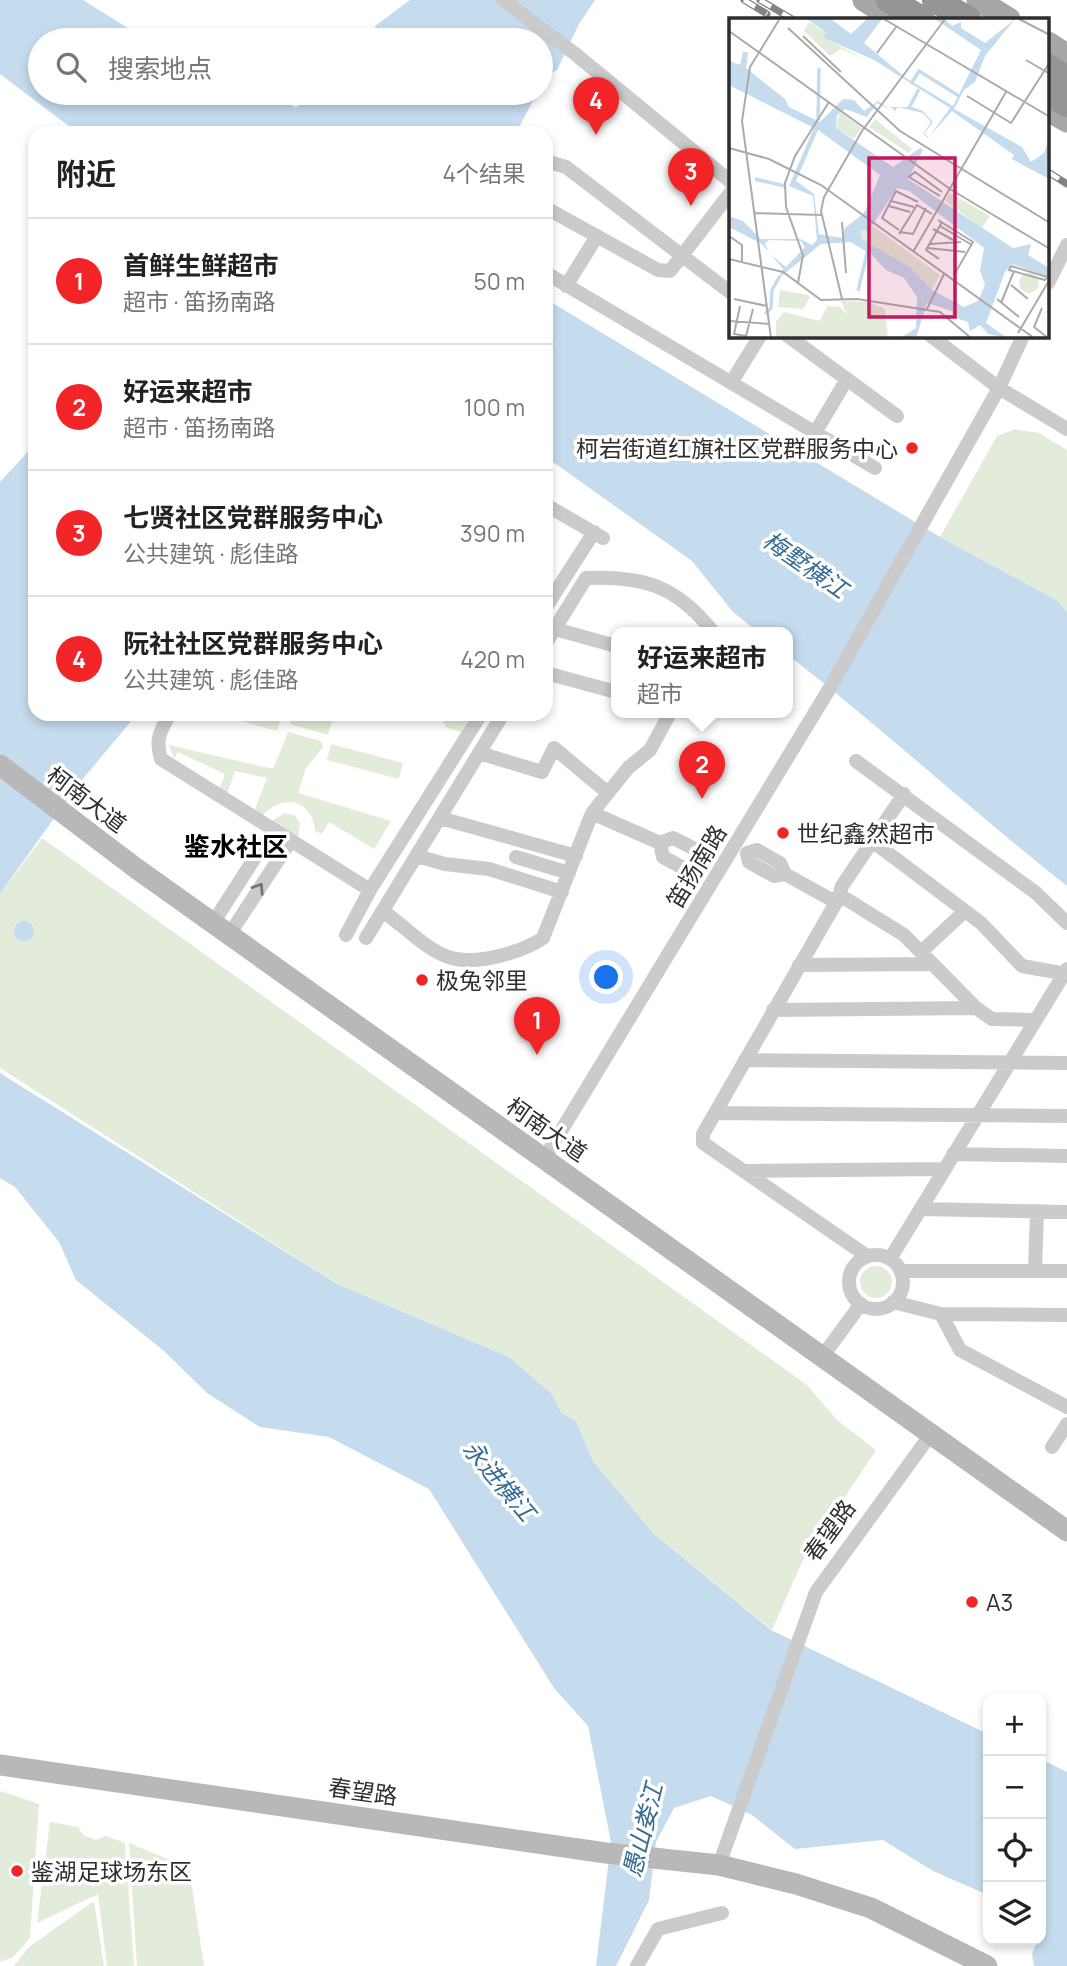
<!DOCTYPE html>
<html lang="zh">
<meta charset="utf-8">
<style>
:root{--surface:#fff;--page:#f2f2f2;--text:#222;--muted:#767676;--line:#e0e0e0;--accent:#f12427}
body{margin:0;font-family:Manrope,"Noto Sans SC",sans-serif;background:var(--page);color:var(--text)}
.controls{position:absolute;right:21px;bottom:21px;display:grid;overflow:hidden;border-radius:14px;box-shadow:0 4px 10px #0003}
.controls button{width:63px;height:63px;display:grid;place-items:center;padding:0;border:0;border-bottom:2px solid var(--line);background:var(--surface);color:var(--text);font:35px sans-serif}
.you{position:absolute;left:607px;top:978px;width:24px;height:24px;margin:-18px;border:5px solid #fff;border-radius:50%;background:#1a73e8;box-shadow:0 0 0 10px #1a73e833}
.badge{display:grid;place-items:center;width:46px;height:46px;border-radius:50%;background:var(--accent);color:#fff;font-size:23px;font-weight:700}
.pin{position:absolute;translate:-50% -58px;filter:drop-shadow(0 2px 4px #0008)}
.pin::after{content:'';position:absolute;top:37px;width:24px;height:21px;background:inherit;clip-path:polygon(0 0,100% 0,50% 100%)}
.popup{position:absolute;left:611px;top:627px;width:182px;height:91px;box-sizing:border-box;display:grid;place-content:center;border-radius:14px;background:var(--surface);filter:drop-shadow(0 2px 5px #0005);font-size:23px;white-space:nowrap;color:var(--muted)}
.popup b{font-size:26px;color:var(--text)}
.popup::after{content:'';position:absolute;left:50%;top:100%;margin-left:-14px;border:14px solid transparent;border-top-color:var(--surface)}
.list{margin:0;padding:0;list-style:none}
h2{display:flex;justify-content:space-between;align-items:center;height:91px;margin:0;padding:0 28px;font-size:30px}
h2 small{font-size:23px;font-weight:400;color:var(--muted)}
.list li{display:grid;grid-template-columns:46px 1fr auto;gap:21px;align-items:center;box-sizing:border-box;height:126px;padding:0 28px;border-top:2px solid var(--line)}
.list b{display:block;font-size:26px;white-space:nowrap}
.list p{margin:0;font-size:23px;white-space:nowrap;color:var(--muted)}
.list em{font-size:23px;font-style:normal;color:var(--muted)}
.icon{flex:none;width:38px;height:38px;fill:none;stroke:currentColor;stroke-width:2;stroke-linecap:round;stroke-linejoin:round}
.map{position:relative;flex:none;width:1067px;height:1966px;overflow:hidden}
.search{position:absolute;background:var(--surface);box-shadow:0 4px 10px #0003;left:28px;top:28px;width:525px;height:77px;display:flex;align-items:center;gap:18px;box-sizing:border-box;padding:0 24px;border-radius:38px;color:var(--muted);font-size:26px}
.panel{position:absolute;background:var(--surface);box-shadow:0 4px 10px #0003;left:28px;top:126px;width:525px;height:595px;border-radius:21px}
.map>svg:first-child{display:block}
</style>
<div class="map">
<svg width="1067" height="1966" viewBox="0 0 1067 1966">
<rect width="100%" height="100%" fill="#fff"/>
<path fill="#e3ecda" d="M1015,429L1039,433L1067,450V612L1058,601L940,537L997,436Z
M217,714H268L281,718L277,731Z
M293,714H334L328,735L290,724Z
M446,714H472L461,732L447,728L443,722Z
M288,732L321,741L323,747L306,768L298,793L391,821L374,849L329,822L322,834L315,831C313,800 283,793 263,815L255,809L267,778L235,771L227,794L219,789L225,774L178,752L174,759L169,745L273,769Z
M331,744L403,763L399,779L327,760Z
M284,813L294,815L300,823L298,838L272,821Z
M42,838L807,1385L837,1420L876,1450L802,1562L772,1630L654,1534L593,1461L576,1421L561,1413L552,1394L509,1357L337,1284L0,1068V894Z
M860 1282a16 16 0 1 1 32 0a16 16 0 1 1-32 0Z
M0,1791L39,1804L30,1938L13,1957L0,1962Z
M50,1822L78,1827L83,1835L96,1840L106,1836L125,1843L134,1966H107L98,1894L37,1923Z
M129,1843L189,1868L204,1966H137Z
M94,1901L104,1966H14L29,1947Z"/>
<path fill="#c5dcee" d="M0,0H83L147,40H40V93H271L296,108L310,93H537L516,133H78L0,74Z
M410,0H595L579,24L557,70L546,77L541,87V40H374L375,26Z
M546,299L940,537L1058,601L1067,612V886C972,811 883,729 788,655V633H759L733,612L692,561L546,457Z
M35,444V714H137L77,786L0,894V482Z
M14 931a10 10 0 1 1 20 0a10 10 0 1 1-20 0Z
M0,1073L337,1284L509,1357L552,1394L561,1413L576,1421L593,1461L654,1534L771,1630L988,1734V1895L933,1871L883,1840L795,1849L752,1815L711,1796L674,1808L656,1842L649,1900L616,1966H596L611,1842L588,1726L554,1688L429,1489L329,1437L260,1427L207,1393L164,1351L76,1280L59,1242L15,1187L0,1178Z
M1041,1759L1067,1772V1966H1034L1032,1954L1037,1940H1041L1046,1916L1041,1911Z"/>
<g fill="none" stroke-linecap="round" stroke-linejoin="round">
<path stroke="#cbcbcb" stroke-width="14" d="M503,0L574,53L731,182
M546,161L566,167L731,293
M546,208L658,270L670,271L731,192
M546,273L875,468
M1048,283L1067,245
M566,286L597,236
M788,336L897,416
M931,336L999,388L1067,429
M731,383L760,336
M815,433L847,379
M546,505L603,538
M546,607L594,532
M555,629L616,646
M546,643L586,578C645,576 677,586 714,633
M546,673L616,692
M170,714C160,731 155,740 161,759L370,890
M479,753L542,772L554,748L608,793
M856,761L1036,893L1067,923
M592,813L660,843
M440,818L576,856
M673,838L697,850L699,865L687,870L663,857L660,843Z
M872,841L981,923L1022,966L1067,974
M757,850L780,863L785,874L774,876L749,862L747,853Z
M417,856L445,864L489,869L562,892
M516,857L569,873
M785,874L830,899H846L904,935L976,1008L992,1019L1034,1020
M383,911C429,945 442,972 503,955C518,951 530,947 543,938L592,813L628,768L650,750L670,713
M213,923L272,831
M229,935L290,842
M346,935L370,890L481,714
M366,938L503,714
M921,952L965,911
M799,965L932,964
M773,1010L976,1008
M745,1060L1067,1063
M715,1113L1067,1116
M953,1154L1067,1156
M544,1159L828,691L999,388L1023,336
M745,1171L944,1169
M920,1209L1067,1212
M849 1282a27 27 0 1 1 54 0a27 27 0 1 1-54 0Z
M867,1256L703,1143V1134L838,899L842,886L904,794
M890,1259L1067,969
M901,1271H1067
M1035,1271L1037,1211
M893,1302L941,1314L1067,1315
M941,1314L960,1350L1067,1407
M822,1357L861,1304
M1052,1447L1067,1424
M719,1865L816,1592L931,1434
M637,1966L658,1929L722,1913"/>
<path stroke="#b8b8b8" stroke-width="21" d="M0,765L137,869L1067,1531
M0,1765L606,1853L719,1865L796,1884L871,1908L987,1966"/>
<path stroke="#a6a6a6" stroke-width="23" d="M864,0L894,19
M978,0L1009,19
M1048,43L1067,55
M1048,110L1067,121"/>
<path stroke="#959595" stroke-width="26" d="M889,0L922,19
M935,0L968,19
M1048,67L1067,79
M1048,93L1067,104"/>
<defs>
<path id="rail" d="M744,0L767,14
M760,0L792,19
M1048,172L1067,184"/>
</defs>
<use href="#rail" stroke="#838383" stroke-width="7"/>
<use href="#rail" stroke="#fff" stroke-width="4.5" stroke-dasharray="13" stroke-linecap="butt"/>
</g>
<defs><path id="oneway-chevron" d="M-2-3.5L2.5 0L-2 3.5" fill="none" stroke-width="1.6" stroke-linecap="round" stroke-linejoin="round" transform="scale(1.75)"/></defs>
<use stroke="#757575" href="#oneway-chevron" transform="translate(259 888) rotate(-57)"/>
<g fill="#f12427" stroke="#fff" stroke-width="2.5">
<circle cx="912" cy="448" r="7"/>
<circle cx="783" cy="833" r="7"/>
<circle cx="422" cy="980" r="7"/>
<circle cx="972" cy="1602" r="7"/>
<circle cx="17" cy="1871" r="7"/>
</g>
<g text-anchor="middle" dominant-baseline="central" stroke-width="7" stroke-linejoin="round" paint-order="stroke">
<g font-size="23" fill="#2e2e2e" stroke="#fff" text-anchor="start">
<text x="898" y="448" text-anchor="end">柯岩街道红旗社区党群服务中心</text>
<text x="797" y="833">世纪鑫然超市</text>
<text x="436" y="980">极兔邻里</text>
<text x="986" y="1602">A3</text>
<text x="31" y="1871">鉴湖足球场东区</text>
</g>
<g font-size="23" fill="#2e2e2e" stroke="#fff">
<text transform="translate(87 799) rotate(37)">柯南大道</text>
<text transform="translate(696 866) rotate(-59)">笛扬南路</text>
<text transform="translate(547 1129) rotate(35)">柯南大道</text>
<text transform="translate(829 1530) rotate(-54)">春望路</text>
<text transform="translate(363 1791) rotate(8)">春望路</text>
</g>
<g font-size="24" font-style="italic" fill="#366b95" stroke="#fff">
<text transform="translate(806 564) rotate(35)">梅墅横江</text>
<text transform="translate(500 1480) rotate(50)">永进横江</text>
<text transform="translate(642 1830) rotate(-76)">愚山娄江</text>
</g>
<g font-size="26" font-weight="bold" fill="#000" stroke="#fff">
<text x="236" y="846">鉴水社区</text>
</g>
</g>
<g transform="translate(729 18)">
<rect width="320" height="320" fill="#fff"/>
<path d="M80,4L97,14L96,20L137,42L112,31L101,38L75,13ZM111,94L133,110L125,121L107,110ZM146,101L183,131L180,135L140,109ZM221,175L261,198L253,210L216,183ZM144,208L211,257L203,272L182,250L133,221L131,211L136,214ZM290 265a10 10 0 1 1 20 0a10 10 0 1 1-20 0ZM51,272L79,277L81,279L74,291L49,289ZM112,283L139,284L156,291L159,320H47V304L55,294L91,303L98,288L111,289L118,297Z" fill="#e3ecda"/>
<path d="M78,1H102L122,16L138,1H153L135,25L177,60L224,88L252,32L206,1H216L223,8L232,4V10L256,25L286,1L256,38L246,64L235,72L225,91L293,129L302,144L315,135L320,121V161L283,141L285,137L223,93L199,120L194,116L202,104L194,95L169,89L166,93L161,89H183L194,93L204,104L195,116L200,119L221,90L145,42L95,20L97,14ZM14,34H19L17,50L56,81L60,89L91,104L114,81L125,82L135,93L149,83L160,91L148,85L138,99L116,91L108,97L107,110L164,149L191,130L194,132L179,161L284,230L302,226L299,237L320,250V259L283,246L276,254L257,305L278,320L259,316L251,307L241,313L239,304L224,299L223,293L198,285L187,320L173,319L187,310L188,279L175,260L157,252L142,236L121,224L92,226L49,261L54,251L33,226L0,209V198L14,203L32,221H71L83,227L88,222L84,178L60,168L85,110L0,67V43L11,47ZM89,112L151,157L135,195L116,210L113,220L90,216L85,176L67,163ZM168,170L180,173L255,230L251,253L256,267L249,283L235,289L203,272L182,250L133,221L131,212L139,214ZM40,222L72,223L76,229L57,249L40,235L36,225Z" fill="#c5dcee" fill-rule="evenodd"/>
<path fill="none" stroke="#c5dcee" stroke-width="3.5" d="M182,66L190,53L230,78M180,90L190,71M89,102L90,50M26,161L56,168M129,273L139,231M36,296L42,290L43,272L51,258"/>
<path fill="none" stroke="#ababab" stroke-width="2" d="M155,1L321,99M290,1L321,17M59,10L171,113L321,205M0,13L221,171L321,231M74,18L112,54M148,35L167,9M297,42L321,56M238,78L282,105L321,44M0,130L40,141L92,167L305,320M211,178L180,159L186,154L213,174M162,183L185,189M160,188L181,194M26,195L93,197M209,202L244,224L225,257M113,204L117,255M211,208L243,227M204,211L224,222M170,212L153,200L167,173L189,184M171,214L184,216L197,190M170,216L188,187L203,196M0,218L13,227V244M201,226L232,224M199,230L236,234M184,234L277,74M0,241L54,254L92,282L128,281L211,294L242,320M210,241L197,232L213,204M282,248L280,252L316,262L318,259M282,248L318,259M69,265L74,237L57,189L56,165L66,138L100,84M282,267L299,281M5,281L38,288M113,281L92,193L95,179L133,113L216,1M268,281L290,299M272,285L285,253M11,288L5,316L17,318L24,291M313,290L305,309L319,320M198,291L215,256M0,303L41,306M289,315L321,261M42,320L13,103L21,49L50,2"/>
<path fill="#c2185b" fill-opacity="0.15" stroke="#c2185b" stroke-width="3.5" d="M140,140H226V299H140Z"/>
<rect width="320" height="320" fill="none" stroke="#2e2e2e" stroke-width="3.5"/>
</g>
</svg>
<div class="controls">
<button>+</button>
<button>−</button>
<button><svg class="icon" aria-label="locate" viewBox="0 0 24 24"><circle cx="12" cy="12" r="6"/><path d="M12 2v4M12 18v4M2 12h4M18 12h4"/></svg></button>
<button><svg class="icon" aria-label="layers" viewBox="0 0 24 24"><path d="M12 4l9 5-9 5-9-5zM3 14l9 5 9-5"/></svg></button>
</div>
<div class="you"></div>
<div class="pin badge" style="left:537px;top:1055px">1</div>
<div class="pin badge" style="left:702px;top:799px">2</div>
<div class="popup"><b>好运来超市</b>超市</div>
<div class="pin badge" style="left:691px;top:206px">3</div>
<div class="pin badge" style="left:596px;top:135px">4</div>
<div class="search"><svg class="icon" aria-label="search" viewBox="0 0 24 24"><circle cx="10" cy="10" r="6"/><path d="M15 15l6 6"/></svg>搜索地点</div>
<section class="panel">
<h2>附近<small>4个结果</small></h2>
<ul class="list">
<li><span class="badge">1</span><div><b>首鲜生鲜超市</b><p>超市 · 笛扬南路</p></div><em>50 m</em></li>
<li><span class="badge">2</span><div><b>好运来超市</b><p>超市 · 笛扬南路</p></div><em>100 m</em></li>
<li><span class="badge">3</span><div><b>七贤社区党群服务中心</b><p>公共建筑 · 彪佳路</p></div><em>390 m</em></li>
<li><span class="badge">4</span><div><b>阮社社区党群服务中心</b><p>公共建筑 · 彪佳路</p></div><em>420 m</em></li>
</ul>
</section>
</div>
